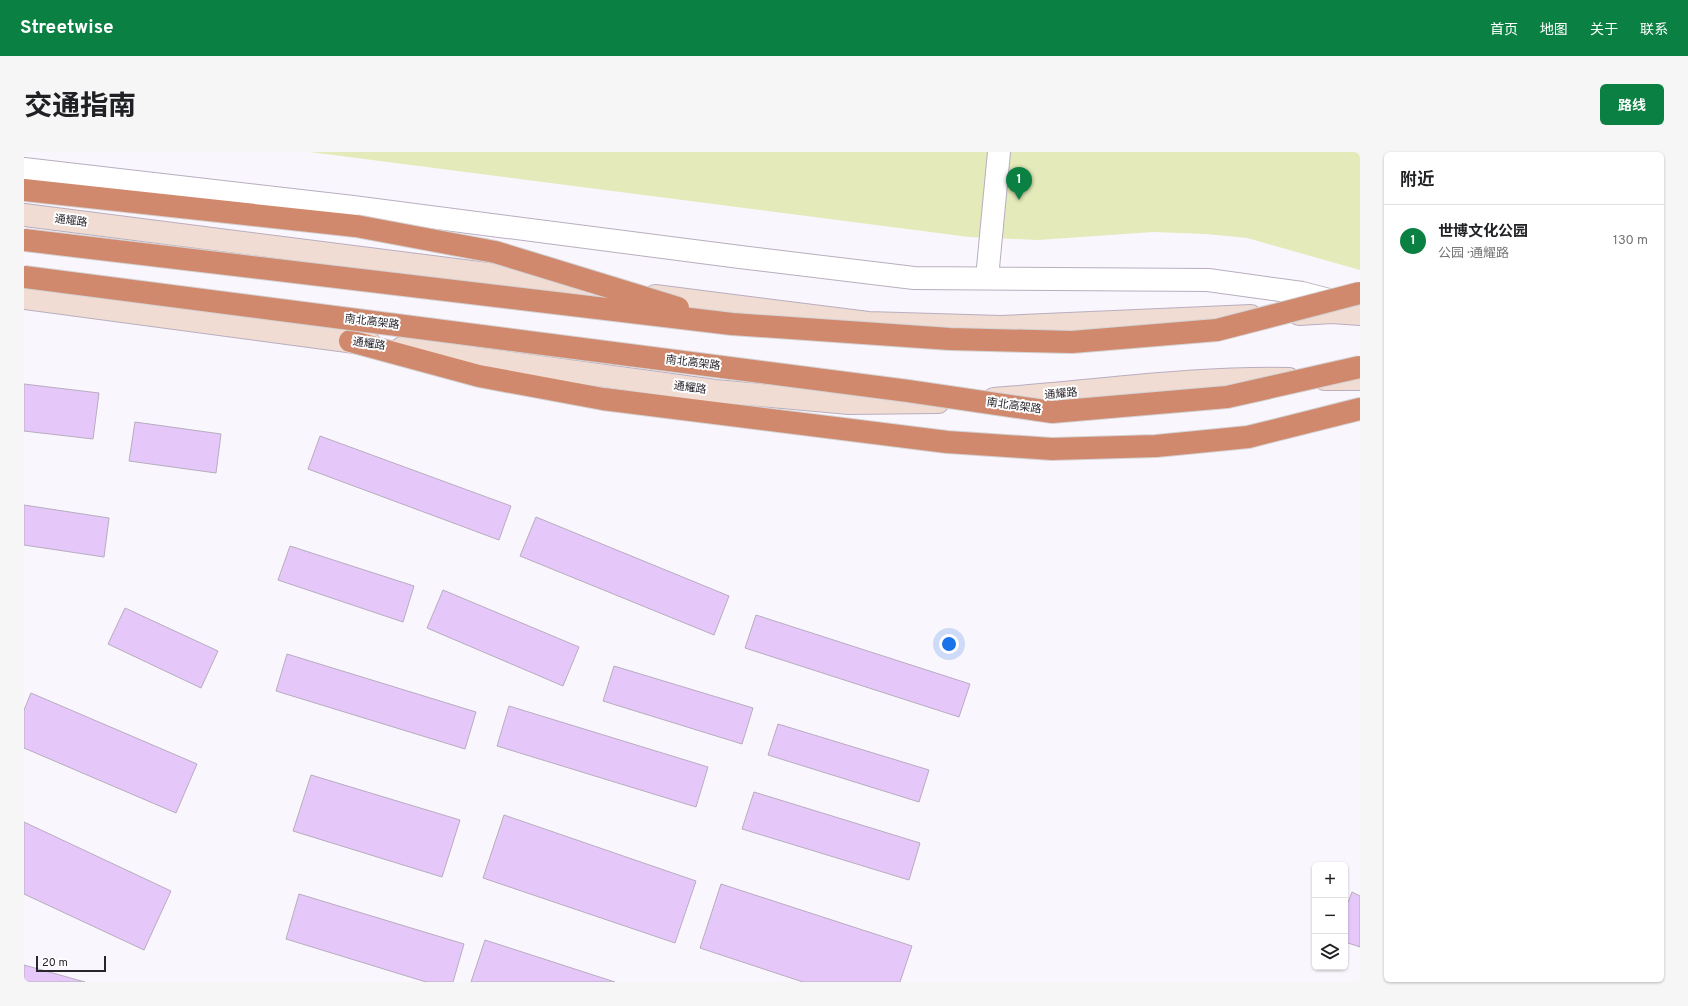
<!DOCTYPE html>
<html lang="zh">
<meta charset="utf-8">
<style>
:root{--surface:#fff;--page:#f6f6f6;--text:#202124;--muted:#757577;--line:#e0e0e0;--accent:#0b8043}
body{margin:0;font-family:Overpass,"Noto Sans SC",sans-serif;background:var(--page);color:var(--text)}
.controls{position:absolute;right:12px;bottom:12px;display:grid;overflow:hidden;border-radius:6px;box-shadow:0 1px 3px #0004}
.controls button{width:36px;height:36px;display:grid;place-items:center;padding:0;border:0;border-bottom:1px solid var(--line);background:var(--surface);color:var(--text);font:20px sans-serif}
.scale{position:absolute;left:12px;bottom:10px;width:70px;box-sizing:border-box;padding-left:4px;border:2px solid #29252c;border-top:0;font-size:11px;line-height:14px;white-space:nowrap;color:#29252c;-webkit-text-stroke:3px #fff;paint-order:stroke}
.you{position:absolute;left:925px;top:492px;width:14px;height:14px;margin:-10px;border:3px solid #fff;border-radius:50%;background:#1a73e8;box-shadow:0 0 0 6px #1a73e833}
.badge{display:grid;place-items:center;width:26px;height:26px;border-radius:50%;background:var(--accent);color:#fff;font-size:13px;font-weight:700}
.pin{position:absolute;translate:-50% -33px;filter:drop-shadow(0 1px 2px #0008)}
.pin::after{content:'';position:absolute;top:21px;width:14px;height:12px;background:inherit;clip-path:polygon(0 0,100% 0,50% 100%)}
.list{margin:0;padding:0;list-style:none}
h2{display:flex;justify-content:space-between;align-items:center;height:52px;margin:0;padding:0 16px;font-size:17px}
h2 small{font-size:13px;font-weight:400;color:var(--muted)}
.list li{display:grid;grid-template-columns:26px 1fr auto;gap:12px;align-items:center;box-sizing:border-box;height:72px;padding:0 16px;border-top:1px solid var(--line)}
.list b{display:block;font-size:15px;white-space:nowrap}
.list p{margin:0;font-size:13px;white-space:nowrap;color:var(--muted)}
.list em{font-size:13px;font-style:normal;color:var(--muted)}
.icon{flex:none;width:22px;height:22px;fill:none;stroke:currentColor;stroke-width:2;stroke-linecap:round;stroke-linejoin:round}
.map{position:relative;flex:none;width:1336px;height:830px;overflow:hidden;border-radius:6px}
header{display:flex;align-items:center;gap:24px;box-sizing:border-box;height:56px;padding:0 20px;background:var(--accent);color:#fff}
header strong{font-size:19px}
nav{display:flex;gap:22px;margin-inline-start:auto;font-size:14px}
.intro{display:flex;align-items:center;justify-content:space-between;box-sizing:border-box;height:96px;padding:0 24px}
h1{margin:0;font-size:28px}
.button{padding:10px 18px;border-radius:6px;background:var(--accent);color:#fff;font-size:14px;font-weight:700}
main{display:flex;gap:24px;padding:0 24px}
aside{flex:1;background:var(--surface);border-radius:6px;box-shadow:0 1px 3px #0004}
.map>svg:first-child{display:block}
</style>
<header>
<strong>Streetwise</strong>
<nav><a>首页</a><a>地图</a><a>关于</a><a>联系</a></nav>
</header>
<div class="intro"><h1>交通指南</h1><a class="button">路线</a></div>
<main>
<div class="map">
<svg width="1336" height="830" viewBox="0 0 1336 830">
<rect width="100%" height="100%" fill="#faf6fd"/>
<path fill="#e4eab9" d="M286,0H1336V118L1223,86L1182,82L1129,80L1014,88L945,85Z"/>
<path fill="#e5c7fa" stroke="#b7adbe" d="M0,232L75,241L69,287L0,279Z
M111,270L197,282L192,321L105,309Z
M296,284L487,354L475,388L284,317Z
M0,353L85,366L80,405L0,393Z
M512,365L705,444L690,483L496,404Z
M266,394L390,434L379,470L254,428Z
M419,438L555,495L539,534L403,476Z
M101,456L194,499L177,536L84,492Z
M732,463L946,532L935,565L721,496Z
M263,502L452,560L441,597L252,539Z
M590,514L729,556L718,592L579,549Z
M7,541L173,612L152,661L0,596V558Z
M485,554L684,615L672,655L473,594Z
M754,572L905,618L895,650L744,603Z
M287,623L436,668L418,725L269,679Z
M730,640L896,691L885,728L718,677Z
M480,663L672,729L651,791L459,726Z
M0,670L147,739L120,798L0,742Z
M697,732L888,794L876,830H779L676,796Z
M1328,740L1336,744V795L1321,790V758Z
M275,742L440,792L429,830H402L262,787Z
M461,788L591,830H447Z
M0,813L61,830H0Z"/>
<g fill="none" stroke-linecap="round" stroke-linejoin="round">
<defs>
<path id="street" d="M0,17L329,55L716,105L890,126L1184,128L1278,141L1313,150
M963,126L975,0"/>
<path id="secondary" d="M0,63L566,135
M631,144L844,171L977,175L1227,164
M0,146L346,192
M1275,162L1308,160L1336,162
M378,196L691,239L825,251L914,250
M1301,227H1336
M970,247C1069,240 1166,225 1265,227"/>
<path id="highway" d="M0,38L332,74
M326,189L455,224L579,247L923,290L1028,297L1132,294L1224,285L1336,257"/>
</defs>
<use href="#street" stroke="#b8aebf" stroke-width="24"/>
<use href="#secondary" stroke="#b8aebf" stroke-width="24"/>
<use href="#highway" stroke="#d4d3d5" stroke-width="24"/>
<use href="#street" stroke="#fff" stroke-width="22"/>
<use href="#secondary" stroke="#f1dcd3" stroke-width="22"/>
<use href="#highway" stroke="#d1896d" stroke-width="22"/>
<defs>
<path id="highway-bridge" d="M332,74L471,100L654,156
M0,88L708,172L926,187L1048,190L1193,178L1336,141
M0,125L884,239L1028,260L1203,245L1336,215"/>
</defs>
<use href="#highway-bridge" stroke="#d4d3d5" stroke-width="24" stroke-linecap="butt"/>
<use href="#highway-bridge" stroke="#d1896d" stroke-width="22"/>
</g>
<g text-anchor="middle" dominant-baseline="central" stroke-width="4" stroke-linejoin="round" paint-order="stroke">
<g font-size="11" fill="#29252c" stroke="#fff">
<text transform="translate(47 69) rotate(7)">通耀路</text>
<text transform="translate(348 170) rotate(7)">南北高架路</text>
<text transform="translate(345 192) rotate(8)">通耀路</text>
<text transform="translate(669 211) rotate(7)">南北高架路</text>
<text transform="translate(666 236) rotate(8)">通耀路</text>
<text transform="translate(1037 242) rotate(-5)">通耀路</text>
<text transform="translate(990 254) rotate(8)">南北高架路</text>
</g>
</g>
</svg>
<div class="controls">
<button>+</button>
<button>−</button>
<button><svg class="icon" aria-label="layers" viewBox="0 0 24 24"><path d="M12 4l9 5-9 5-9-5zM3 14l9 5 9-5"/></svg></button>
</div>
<div class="scale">20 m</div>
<div class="you"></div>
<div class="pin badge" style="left:995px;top:48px">1</div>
</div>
<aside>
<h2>附近<small></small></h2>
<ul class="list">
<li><span class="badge">1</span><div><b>世博文化公园</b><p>公园 · 通耀路</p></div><em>130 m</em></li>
</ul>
</aside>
</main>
